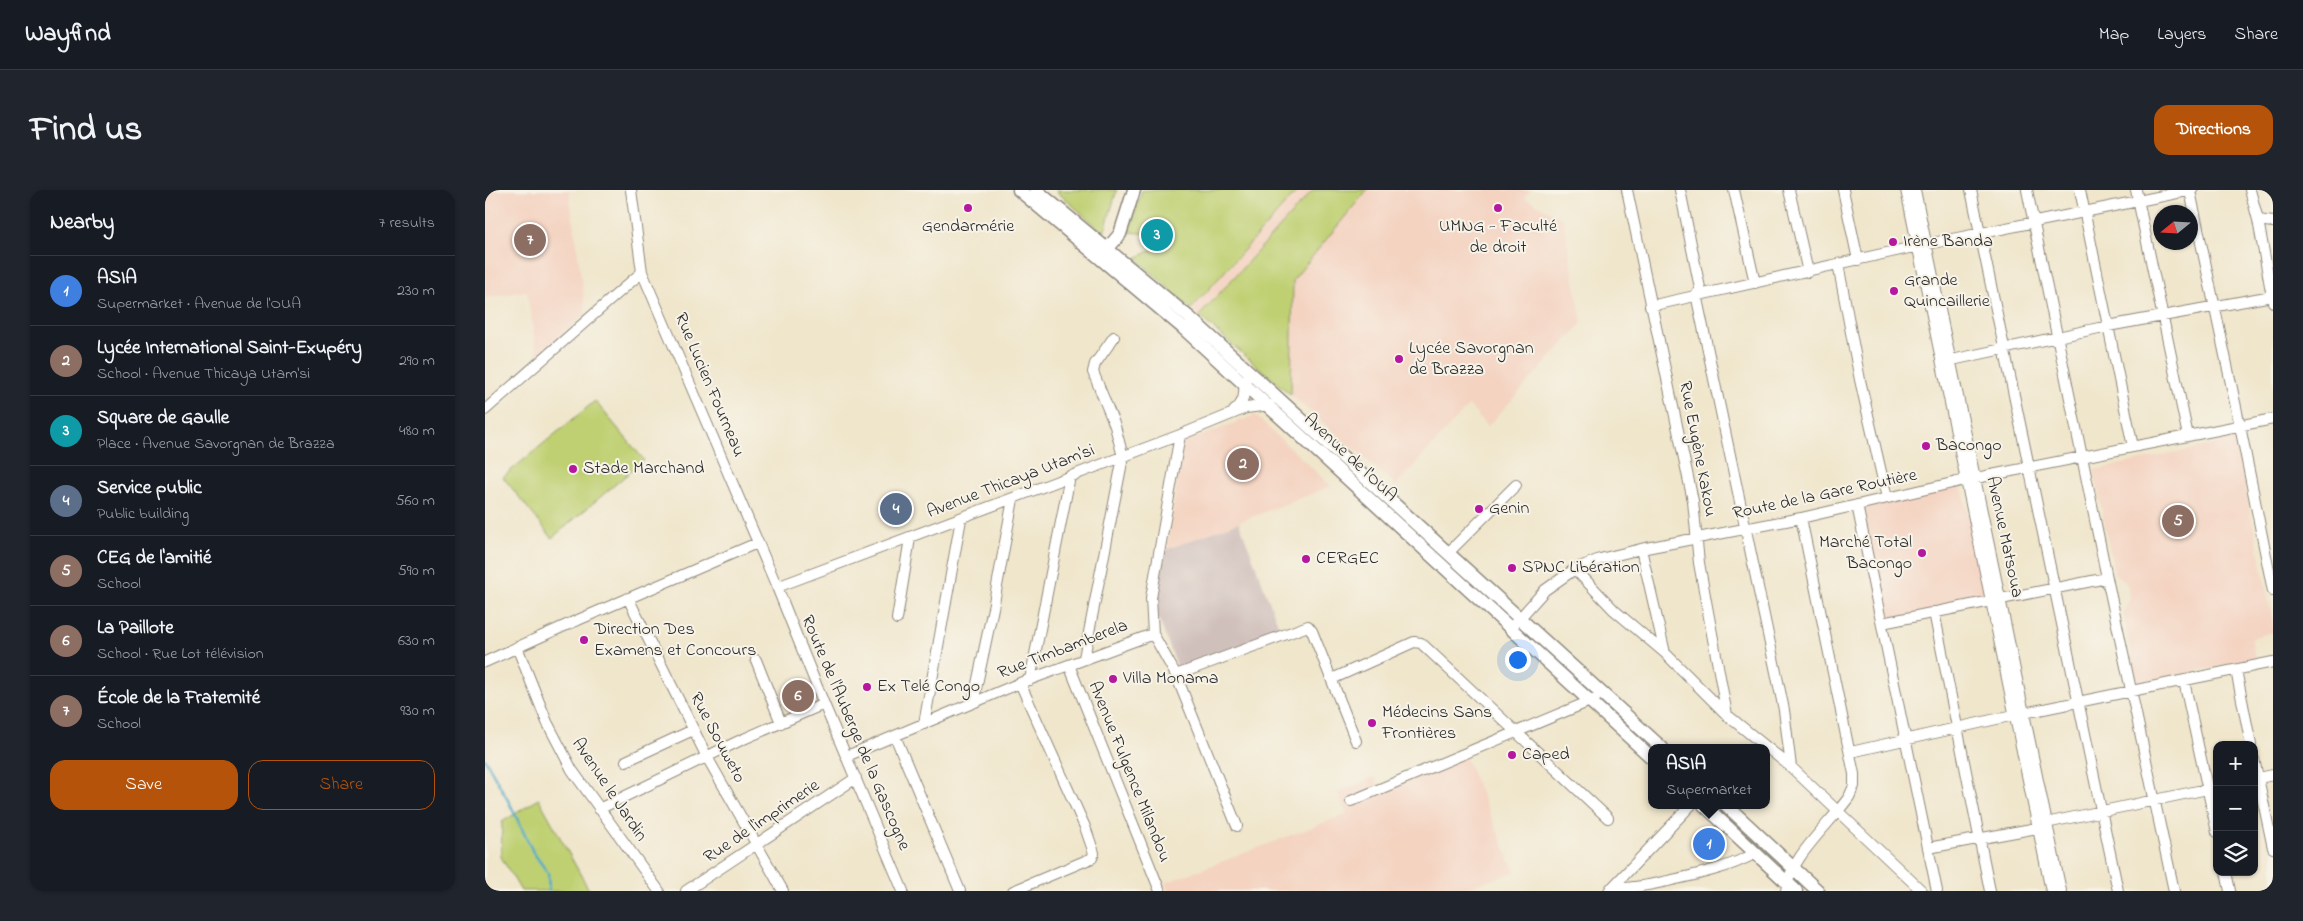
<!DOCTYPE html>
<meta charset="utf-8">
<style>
:root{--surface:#171b24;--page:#20242c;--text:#f1f3f6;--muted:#9ea1a6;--line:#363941;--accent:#b45309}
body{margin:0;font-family:"Indie Flower",sans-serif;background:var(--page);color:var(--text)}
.controls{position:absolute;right:15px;bottom:15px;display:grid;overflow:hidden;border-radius:10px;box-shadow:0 1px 4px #0004}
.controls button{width:45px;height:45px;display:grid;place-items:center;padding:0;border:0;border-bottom:1px solid var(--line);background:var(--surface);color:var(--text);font:25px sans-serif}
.compass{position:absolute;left:1668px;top:15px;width:45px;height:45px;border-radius:50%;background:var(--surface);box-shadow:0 1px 4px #0004;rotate:252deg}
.you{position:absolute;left:1032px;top:469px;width:18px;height:18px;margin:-12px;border:4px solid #fff;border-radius:50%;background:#1a73e8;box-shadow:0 0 0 8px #1a73e833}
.badge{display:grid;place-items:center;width:32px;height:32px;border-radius:50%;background:var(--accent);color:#fff;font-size:16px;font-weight:700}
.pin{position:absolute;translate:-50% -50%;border:2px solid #fff;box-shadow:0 1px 5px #0006}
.popup{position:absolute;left:1163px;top:554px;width:122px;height:65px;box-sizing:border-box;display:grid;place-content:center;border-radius:10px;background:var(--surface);filter:drop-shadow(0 1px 4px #0005);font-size:16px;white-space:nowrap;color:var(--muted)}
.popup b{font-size:19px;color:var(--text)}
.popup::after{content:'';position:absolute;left:50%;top:100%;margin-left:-10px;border:10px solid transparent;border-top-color:var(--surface)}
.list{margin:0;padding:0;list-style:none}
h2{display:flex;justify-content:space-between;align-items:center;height:65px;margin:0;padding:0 20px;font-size:21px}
h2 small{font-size:16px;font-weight:400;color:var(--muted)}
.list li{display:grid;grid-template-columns:32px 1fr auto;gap:15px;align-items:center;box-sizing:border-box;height:70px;padding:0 20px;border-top:1px solid var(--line)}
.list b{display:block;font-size:19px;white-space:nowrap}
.list p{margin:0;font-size:16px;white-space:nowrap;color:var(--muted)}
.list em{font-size:16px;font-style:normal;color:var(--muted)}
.actions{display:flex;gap:10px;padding:15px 20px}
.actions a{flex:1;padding:11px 0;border:1px solid var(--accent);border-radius:15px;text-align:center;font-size:18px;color:var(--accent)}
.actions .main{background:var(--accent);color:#fff}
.icon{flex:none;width:28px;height:28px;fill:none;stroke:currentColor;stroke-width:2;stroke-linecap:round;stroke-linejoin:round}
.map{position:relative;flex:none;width:1788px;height:701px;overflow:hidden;border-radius:15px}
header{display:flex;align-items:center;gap:30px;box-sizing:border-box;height:70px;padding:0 25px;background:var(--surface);border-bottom:1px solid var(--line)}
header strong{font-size:24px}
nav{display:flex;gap:28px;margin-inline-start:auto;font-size:18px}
.intro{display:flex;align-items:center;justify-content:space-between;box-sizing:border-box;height:120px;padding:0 30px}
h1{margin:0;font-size:35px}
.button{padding:12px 22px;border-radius:15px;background:var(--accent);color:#fff;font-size:18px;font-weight:700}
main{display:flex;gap:30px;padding:0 30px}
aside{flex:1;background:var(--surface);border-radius:15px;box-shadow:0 1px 4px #0004}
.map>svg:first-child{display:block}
</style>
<header>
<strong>Wayfind</strong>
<nav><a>Map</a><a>Layers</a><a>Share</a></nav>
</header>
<div class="intro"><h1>Find us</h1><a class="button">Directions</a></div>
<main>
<aside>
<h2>Nearby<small>7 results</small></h2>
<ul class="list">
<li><span class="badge" style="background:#3f7fe0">1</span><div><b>ASIA</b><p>Supermarket · Avenue de l'OUA</p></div><em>230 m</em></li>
<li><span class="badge" style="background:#8d6e63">2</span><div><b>Lycée International Saint-Exupéry</b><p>School · Avenue Thicaya Utam'si</p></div><em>290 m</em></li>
<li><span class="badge" style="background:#0f9aa8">3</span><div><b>Square de Gaulle</b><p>Place · Avenue Savorgnan de Brazza</p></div><em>480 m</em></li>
<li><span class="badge" style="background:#5c6f8a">4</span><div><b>Service public</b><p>Public building</p></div><em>560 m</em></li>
<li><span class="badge" style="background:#8d6e63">5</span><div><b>CEG de l'amitié</b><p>School</p></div><em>590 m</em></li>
<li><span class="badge" style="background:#8d6e63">6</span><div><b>La Paillote</b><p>School · Rue Lot télévision</p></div><em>630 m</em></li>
<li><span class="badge" style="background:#8d6e63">7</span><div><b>École de la Fraternité</b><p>School</p></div><em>930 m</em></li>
</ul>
<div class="actions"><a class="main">Save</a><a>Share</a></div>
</aside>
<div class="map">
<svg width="1788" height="701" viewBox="0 0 1788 701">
<rect width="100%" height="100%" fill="#f7f3e8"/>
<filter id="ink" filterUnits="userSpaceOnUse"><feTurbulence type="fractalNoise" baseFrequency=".02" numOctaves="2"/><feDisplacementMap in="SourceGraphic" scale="10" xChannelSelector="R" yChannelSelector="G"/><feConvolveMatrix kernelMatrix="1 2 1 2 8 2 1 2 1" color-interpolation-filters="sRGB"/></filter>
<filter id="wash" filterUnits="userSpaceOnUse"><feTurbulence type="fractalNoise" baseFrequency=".0096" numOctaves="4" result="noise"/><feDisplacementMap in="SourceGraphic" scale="20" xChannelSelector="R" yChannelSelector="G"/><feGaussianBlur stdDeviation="1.12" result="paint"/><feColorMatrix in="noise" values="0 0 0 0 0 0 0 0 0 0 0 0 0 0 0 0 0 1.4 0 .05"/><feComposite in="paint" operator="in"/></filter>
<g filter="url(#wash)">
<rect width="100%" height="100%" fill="#f0e6cc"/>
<path fill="#f4d3c1" d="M0,0H84L101,123L52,165L42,101L0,108Z
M657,0H1046L1039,7L1078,29L1097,133L1002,237L984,215L911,295L714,126L651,68L675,56L682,45L679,38L671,37L664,44L644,42Z
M770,225L846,296L682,360L698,253Z
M1751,250L1788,432V442L1766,448L1771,468L1652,495L1638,423L1645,409L1642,394L1629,383L1609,280Z
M1476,291L1501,412L1397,433L1372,315Z
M322,490L330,512L304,523L296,501Z
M979,564L1030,682L972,701H684L680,693L862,624L853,602L890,587L894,599Z"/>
<path fill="#d0c0bc" d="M754,332L796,442L694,481L669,417L667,407L681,360Z"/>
<path fill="#bfd072" stroke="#757e4e" d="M570,0H632L619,43Z
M657,0H813L706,119L651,68L675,56L682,45L679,38L671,37L664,44L644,42Z
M828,0H882L808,90L806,205L714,126Z
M110,211L159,270L67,348L18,287Z
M54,609L104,700L105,701H36L16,667L17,632Z"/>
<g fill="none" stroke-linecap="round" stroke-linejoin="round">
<path stroke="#4aaac9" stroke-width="2.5" d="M0,569L25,614L48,662L63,683L64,701"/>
</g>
</g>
<g filter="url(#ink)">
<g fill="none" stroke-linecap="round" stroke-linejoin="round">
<defs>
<path id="minor" d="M146,0L157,82L292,397L339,514L418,701
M1142,0L1208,311L1214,373L1242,525
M1195,0L1216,103
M1249,0L1270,93
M1304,0L1323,82
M1358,0L1373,70
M1421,0L1566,701
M1430,0L1576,701
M1486,0L1633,701
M1542,0L1622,388L1689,701
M1595,0L1648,257
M1651,0L1703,246
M1765,0L1773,30L1788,112
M1705,1L1755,236L1788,401
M1773,30L1788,32
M1353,74L1375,190L1402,308
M1211,104L1299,520L1306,577
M1165,116L1433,56L1707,0
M1467,170L1623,136L1787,106
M0,220L157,82
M749,221C759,213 760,205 759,193L762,190
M695,245L666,408L668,444L691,485L752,636
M1372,315L1452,701
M1156,359L1180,463
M963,363L1031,295
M1090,379L1129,420L1180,463L1242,525L1306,577L1437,701
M292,397L695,245L761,218L785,215
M143,408L222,567L298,701
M1516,409L1622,388
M1449,422L1505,701
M412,429L425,348
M1397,433L1506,411
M1025,439L1060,400L1090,379L1115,369L1156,359L1316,328L1476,291L1788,229
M32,457L62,532L87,580L174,701
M599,468L638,267L630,236L608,182L610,174L629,147
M271,470L296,533
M0,472L86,433L272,353
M584,475L675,701
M1751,480L1766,555
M691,485L823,436L827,441L871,551
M847,489L929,452L936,453L1123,628
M545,490L585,286
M1699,491L1732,642
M488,513L508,418L528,309
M439,534L476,329
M410,546L475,701
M1366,562L1529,525L1788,472
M362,566L535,493L668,444
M1769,569L1788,658
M141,571L208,540
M1769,589L1788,585
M866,611L1110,509
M114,619L254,551L339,514
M1561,633L1732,597
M1443,658L1552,638
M1741,682L1745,701
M1126,698C1146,699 1164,695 1183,691C1215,684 1243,678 1271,663
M201,701L371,588
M528,701L607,668L609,663L600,637L535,493
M1124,701L1206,615
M1301,701C1303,669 1346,633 1364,607L1369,596V584L1316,328"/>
<path id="major" d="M534,0L697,137L1166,567
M551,0L705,128L1177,558
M618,64L635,44L649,0
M1219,615L1311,701
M1241,615L1333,701"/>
</defs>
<use href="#minor" stroke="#8e887c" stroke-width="12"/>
<use href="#major" stroke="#8e887c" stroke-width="15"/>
<use href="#minor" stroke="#fff" stroke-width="10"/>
<use href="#major" stroke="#fff" stroke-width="12"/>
</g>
</g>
<g fill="#b5179e" stroke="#f7f3e8" stroke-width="2">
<circle cx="483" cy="18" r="5"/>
<circle cx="1013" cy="18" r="5"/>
<circle cx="1408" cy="52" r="5"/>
<circle cx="1409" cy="101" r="5"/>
<circle cx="914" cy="169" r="5"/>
<circle cx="1441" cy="256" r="5"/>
<circle cx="88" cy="279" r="5"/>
<circle cx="994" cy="319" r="5"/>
<circle cx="1437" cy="363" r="5"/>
<circle cx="821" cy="369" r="5"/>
<circle cx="1027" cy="378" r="5"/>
<circle cx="99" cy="450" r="5"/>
<circle cx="628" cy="489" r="5"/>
<circle cx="382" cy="497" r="5"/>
<circle cx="887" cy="533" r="5"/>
<circle cx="1027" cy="565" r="5"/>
</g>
<g text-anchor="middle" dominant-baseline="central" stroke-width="4" stroke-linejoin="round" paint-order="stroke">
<g font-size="18" fill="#2b2b2b" stroke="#f7f3e8" text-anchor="start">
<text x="483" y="37" text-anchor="middle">Gendarmérie</text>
<text x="1013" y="37" text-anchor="middle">UMNG - Faculté<tspan x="1013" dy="21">de droit</tspan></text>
<text x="1418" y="52">Irène Banda</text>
<text x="1419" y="91">Grande<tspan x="1419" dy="21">Quincaillerie</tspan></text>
<text x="924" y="159">Lycée Savorgnan<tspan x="924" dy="21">de Brazza</tspan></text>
<text x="1451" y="256">Bacongo</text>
<text x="98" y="279">Stade Marchand</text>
<text x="1004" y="319">Genin</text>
<text x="1427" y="353" text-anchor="end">Marché Total<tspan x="1427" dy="21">Bacongo</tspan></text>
<text x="831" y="369">CERGEC</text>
<text x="1037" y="378">SPNC Libération</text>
<text x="109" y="440">Direction Des<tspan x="109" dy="21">Examens et Concours</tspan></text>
<text x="638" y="489">Villa Monama</text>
<text x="392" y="497">Ex Telé Congo</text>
<text x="897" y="523">Médecins Sans<tspan x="897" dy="21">Frontières</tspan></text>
<text x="1037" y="565">Caped</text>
</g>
<g font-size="18" fill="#2b2b2b" stroke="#f7f3e8">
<text transform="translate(224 195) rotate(67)">Rue Lucien Fourneau</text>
<text transform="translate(1212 259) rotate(79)">Rue Eugène Kakou</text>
<text transform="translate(865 268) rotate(43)">Avenue de l'OUA</text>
<text transform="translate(526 292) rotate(-21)">Avenue Thicaya Utam'si</text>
<text transform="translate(1340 305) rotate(-12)">Route de la Gare Routière</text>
<text transform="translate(1519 347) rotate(78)">Avenue Matsoua</text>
<text transform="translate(578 460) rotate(-21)">Rue Timbamberela</text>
<text transform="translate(370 543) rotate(67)">Route de l'Auberge de la Gascogne</text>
<text transform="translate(232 548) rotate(62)">Rue Souweto</text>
<text transform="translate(644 582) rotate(68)">Avenue Fulgence Milandou</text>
<text transform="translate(124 600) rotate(56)">Avenue le Jardin</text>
<text transform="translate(277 632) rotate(-34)">Rue de l'imprimerie</text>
</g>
</g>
</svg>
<div class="controls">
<button>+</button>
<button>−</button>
<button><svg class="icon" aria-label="layers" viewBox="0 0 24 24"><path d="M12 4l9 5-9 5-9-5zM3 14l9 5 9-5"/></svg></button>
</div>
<svg class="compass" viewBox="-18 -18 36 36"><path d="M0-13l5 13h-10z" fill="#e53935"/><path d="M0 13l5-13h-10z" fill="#9ea1a6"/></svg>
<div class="you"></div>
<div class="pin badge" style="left:1224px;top:654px;background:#3f7fe0">1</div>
<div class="popup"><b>ASIA</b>Supermarket</div>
<div class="pin badge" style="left:758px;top:274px;background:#8d6e63">2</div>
<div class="pin badge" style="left:672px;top:45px;background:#0f9aa8">3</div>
<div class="pin badge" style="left:411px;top:319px;background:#5c6f8a">4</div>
<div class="pin badge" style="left:1693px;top:331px;background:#8d6e63">5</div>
<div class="pin badge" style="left:313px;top:506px;background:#8d6e63">6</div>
<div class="pin badge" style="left:45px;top:50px;background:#8d6e63">7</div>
</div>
</main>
